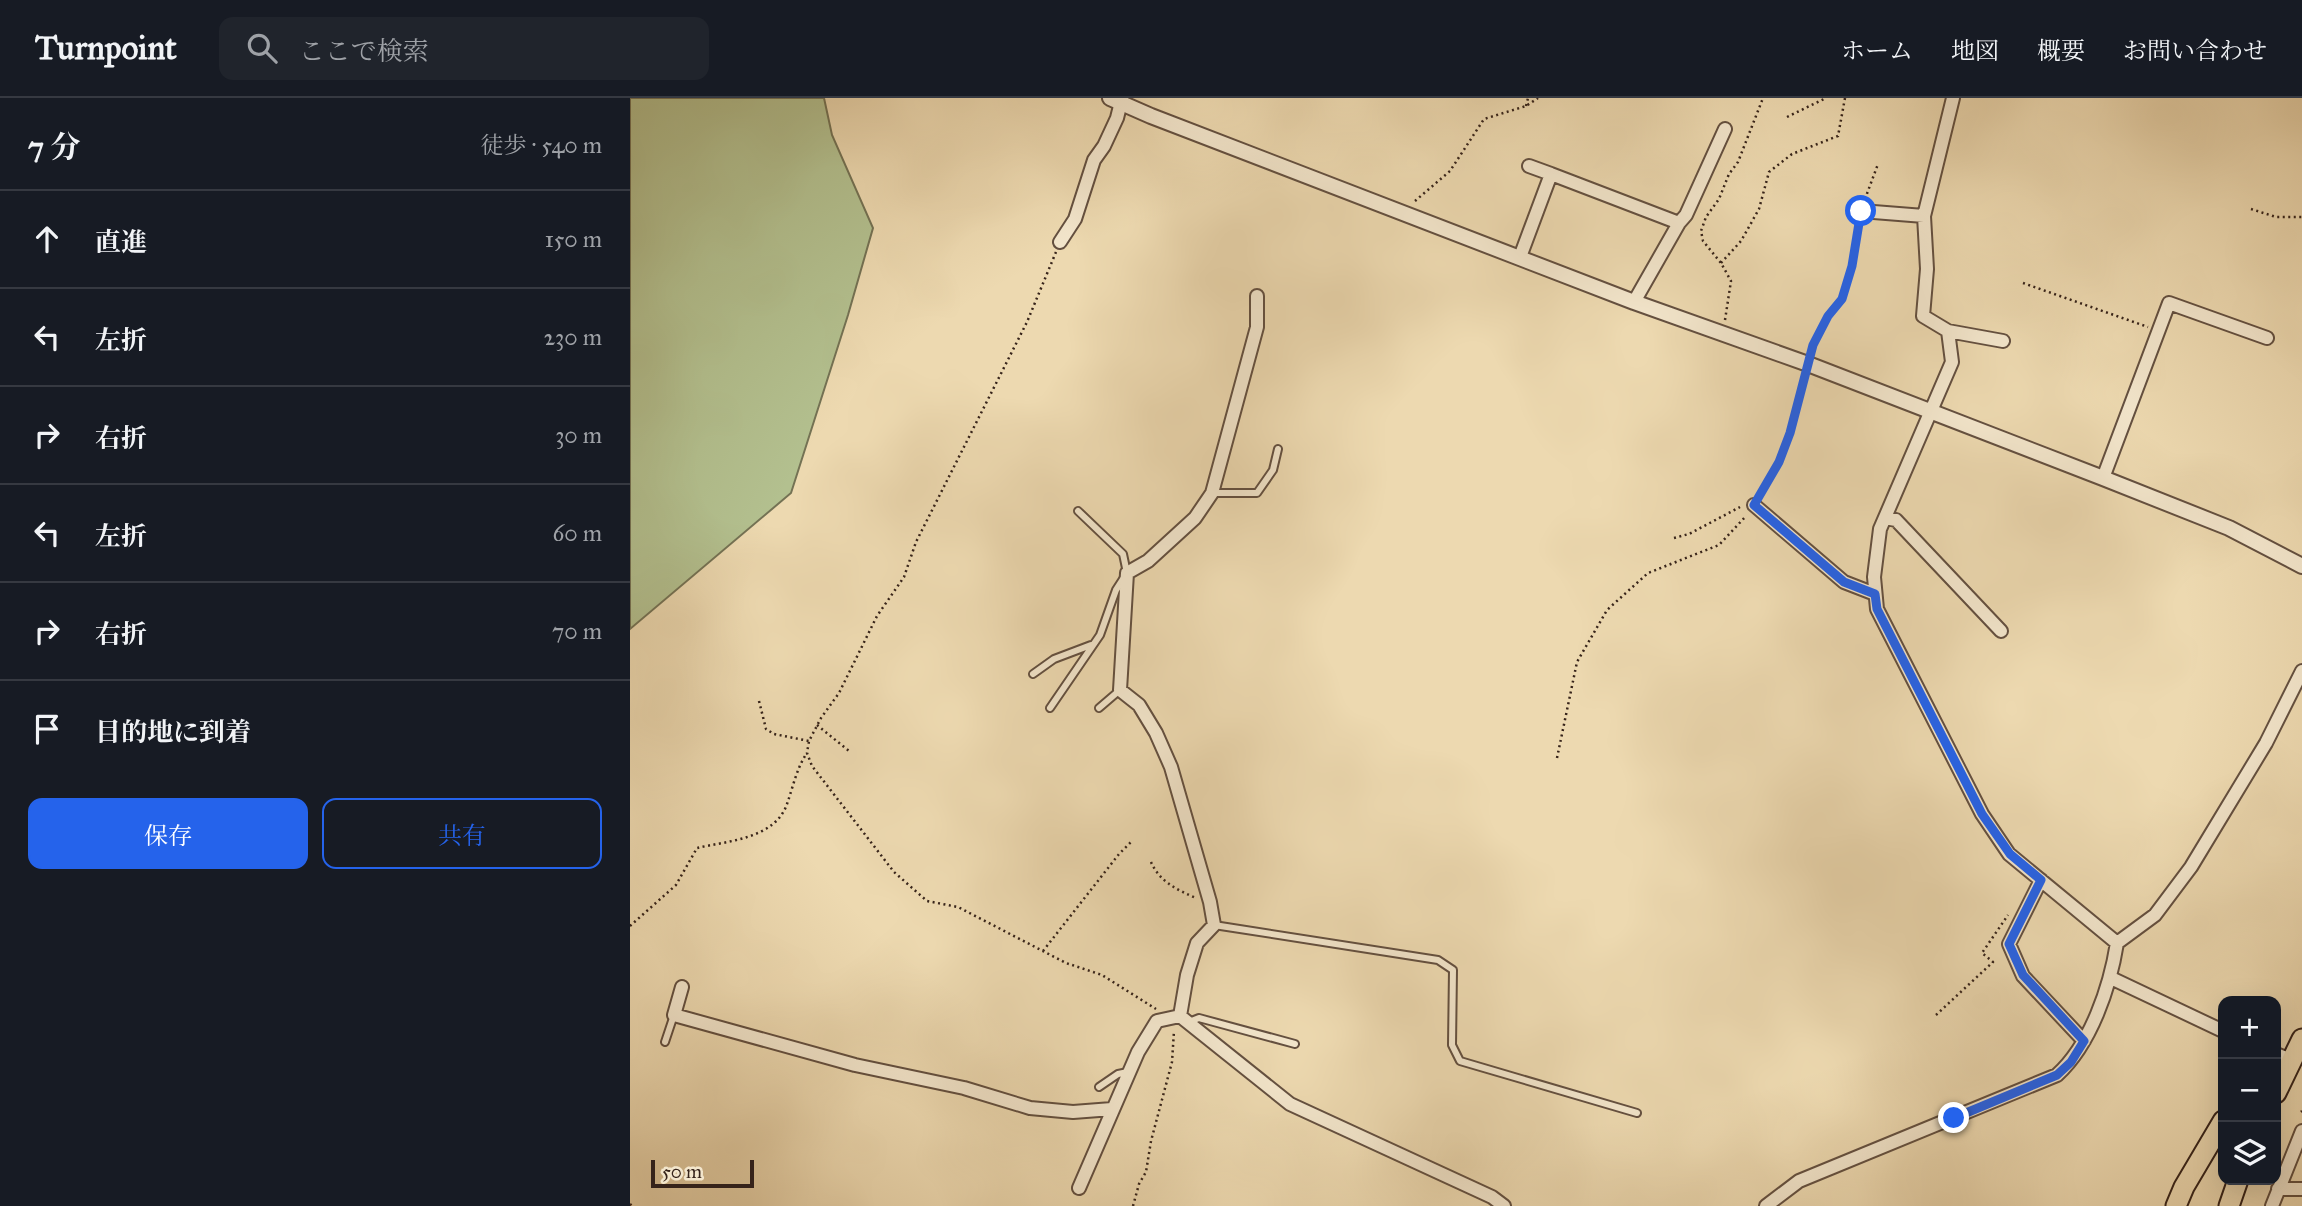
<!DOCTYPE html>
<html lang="ja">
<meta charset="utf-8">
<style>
:root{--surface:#171b24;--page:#20242c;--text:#f1f3f6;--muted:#9ea1a6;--line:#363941;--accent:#2563eb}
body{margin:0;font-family:"IM FELL Great Primer","Noto Serif JP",serif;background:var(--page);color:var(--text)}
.controls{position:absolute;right:21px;bottom:21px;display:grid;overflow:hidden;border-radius:14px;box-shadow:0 7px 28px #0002}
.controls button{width:63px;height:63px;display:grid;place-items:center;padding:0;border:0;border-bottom:2px solid var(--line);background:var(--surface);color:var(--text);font:35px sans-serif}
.scale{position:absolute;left:21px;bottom:18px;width:103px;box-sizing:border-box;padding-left:7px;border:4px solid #36231a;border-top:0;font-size:19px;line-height:24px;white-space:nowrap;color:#36231a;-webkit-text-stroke:5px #f3e6cc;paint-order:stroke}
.stop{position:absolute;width:21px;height:21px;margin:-16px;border:5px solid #2563eb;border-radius:50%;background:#fff}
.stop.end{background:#2563eb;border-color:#fff;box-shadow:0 2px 7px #0008}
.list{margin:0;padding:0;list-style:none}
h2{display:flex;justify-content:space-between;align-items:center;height:91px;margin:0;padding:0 28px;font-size:30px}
h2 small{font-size:23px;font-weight:400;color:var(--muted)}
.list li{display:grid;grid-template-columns:46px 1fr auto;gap:21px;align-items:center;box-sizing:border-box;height:98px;padding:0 28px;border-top:2px solid var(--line)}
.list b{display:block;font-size:26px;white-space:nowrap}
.list em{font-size:23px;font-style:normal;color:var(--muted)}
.actions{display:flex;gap:14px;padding:21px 28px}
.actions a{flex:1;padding:16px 0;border:2px solid var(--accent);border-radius:14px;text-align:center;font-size:24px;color:var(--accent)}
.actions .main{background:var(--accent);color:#fff}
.icon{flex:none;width:38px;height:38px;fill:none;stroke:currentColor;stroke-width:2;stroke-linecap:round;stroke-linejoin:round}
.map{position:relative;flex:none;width:1672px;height:1108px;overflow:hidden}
header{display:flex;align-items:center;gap:42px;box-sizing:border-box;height:98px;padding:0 35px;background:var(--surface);border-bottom:2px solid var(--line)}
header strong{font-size:33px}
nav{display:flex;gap:38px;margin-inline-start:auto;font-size:24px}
.search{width:490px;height:63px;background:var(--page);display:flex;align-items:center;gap:18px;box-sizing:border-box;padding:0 24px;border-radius:14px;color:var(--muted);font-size:26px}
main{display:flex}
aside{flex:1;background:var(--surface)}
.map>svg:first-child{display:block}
</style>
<header>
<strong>Turnpoint</strong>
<div class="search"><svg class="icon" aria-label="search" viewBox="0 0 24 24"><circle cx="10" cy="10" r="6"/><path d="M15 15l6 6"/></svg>ここで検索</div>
<nav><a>ホーム</a><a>地図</a><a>概要</a><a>お問い合わせ</a></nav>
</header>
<main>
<aside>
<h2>7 分<small>徒歩 · 540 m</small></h2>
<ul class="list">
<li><svg class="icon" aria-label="ahead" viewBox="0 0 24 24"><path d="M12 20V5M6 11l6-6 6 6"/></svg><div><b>直進</b></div><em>150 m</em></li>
<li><svg class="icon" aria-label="left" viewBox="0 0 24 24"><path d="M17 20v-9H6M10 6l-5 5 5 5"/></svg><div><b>左折</b></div><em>230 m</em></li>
<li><svg class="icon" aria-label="right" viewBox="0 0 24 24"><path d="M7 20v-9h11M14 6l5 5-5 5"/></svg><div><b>右折</b></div><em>30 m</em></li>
<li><svg class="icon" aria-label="left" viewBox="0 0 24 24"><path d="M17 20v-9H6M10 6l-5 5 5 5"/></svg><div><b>左折</b></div><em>60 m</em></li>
<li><svg class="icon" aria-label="right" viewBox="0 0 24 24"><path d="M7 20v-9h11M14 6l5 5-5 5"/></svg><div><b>右折</b></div><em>70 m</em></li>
<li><svg class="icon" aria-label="arrive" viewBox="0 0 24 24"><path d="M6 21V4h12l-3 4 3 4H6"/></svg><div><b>目的地に到着</b></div></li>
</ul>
<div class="actions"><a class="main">保存</a><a>共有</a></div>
</aside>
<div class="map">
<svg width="1672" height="1108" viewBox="0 0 1672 1108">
<rect width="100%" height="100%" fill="#edd9b0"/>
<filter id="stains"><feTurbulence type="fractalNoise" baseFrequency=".00286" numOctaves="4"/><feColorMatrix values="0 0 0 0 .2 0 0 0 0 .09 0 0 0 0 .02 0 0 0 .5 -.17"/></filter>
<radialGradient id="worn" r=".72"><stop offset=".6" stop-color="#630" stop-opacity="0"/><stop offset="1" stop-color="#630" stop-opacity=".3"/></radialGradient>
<path fill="#b3c08f" stroke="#747254" stroke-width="2" d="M0,0H194L202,37L243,130L218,217L161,395L0,531Z"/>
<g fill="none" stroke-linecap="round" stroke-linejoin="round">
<defs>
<path id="service" d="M582,395H627L643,372L648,351
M403,576L424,561L461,547
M420,610L470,537L486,492L497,475L493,456L448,413
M469,610L490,592
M584,827L808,862L823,872L822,947L830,963L1007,1015
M559,924L569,920L665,946
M35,944L44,917
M469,989L488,976L498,974"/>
<path id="minor" d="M1323,0L1294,118L1297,171L1293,218L1318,233L1322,264L1250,431L1244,479L1247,511L1352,716L1379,756L1487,845
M921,76L1049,125L1004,204
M1231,113L1294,118
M1049,125L1056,117L1095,31
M430,144L445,121L464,62L474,48L487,20L492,0
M890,159L921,76L899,68
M1318,233L1373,243
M1473,380L1539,205L1637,240
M1124,407L1214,484L1245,496
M1255,420L1266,422L1371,533
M1411,782L1379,846L1393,878L1454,943
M1481,880L1593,933
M52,889L44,917L225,967L334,990L400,1010L443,1014L482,1011
M550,918L557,877L567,845L584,827L580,804L541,669L526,635L509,607L490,592L497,475L518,463L565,420L582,395L627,229V198
M550,918L660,1006L862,1099L874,1108
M1646,956L1661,962
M449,1090L508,954L527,923L550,918
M1648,1091H1672
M1136,1108L1169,1083L1427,977C1461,946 1480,889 1487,845L1525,817L1561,769L1636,645L1672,573
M1642,1108L1672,1033"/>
<path id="tertiary" d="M480,0L521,18L1004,204L1178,266L1473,380L1599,430L1672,468"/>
<path id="primary" d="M1546,1108L1554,1089L1593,1023"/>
<path id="trunk" d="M1646,995L1672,941
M1599,1108L1608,1082"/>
</defs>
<use href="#service" stroke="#645040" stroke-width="10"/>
<use href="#minor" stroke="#645040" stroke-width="16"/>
<use href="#tertiary" stroke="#645040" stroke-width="18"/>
<use href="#primary" stroke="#36231a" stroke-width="23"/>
<use href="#trunk" stroke="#36231a" stroke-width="23"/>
<path stroke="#36231a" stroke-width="2.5" stroke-dasharray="2 3.5" stroke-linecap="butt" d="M896,8L898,0
M1157,19L1196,0
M1235,101L1248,66
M785,103L820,73L854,21L896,8L908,0
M1621,111L1646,119H1672
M426,154L397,224L286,444L274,479L247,518L209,595L191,620L179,643L177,655L182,668L264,774L297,803L328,809L436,865L472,877L526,911
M1091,165L1111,143L1129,111L1139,74L1162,56L1208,38L1215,0
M1393,185L1518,229
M1095,222L1101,183L1091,165L1073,143L1071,133L1076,119L1089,101L1099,76L1108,64L1133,0
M1182,254L1198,218L1212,201L1222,168L1229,124
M1129,398L1149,364L1174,280
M1044,440L1059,436L1110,409
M129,603L136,631L144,636L179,643
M187,627L219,653
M927,660L947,564L977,512L1018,475L1089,447L1116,418
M521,764C529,783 547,792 566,800
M0,828L46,787L67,750C97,743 145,741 157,706C163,689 167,669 177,655
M413,853L489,756L502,743
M1306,917L1363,864L1352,855L1378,817
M1671,1014L1672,1013
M0,1106L2,1108
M503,1108L509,1086L516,1074L521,1043L542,964L544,933"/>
<use href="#service" stroke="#f3e6cc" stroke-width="6"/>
<use href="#minor" stroke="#f3e6cc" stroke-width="12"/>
<use href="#tertiary" stroke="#f3e6cc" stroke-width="14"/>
<use href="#primary" stroke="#edd9b0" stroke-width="19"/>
<use href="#trunk" stroke="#edd9b0" stroke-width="19"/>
</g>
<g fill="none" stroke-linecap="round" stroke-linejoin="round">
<path stroke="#2563eb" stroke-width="9" d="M1231,113L1222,168L1212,201L1198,218L1183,247L1160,335L1149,364L1124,407L1214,484L1245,496L1247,511L1352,716L1380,756L1411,782L1379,846L1393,877L1454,943L1441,964L1427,977L1324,1020"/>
</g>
<rect width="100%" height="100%" filter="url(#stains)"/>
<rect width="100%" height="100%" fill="url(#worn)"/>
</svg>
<div class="controls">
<button>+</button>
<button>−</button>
<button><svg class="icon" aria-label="layers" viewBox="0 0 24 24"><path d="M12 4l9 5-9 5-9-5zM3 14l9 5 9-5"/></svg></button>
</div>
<div class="scale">50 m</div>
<div class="stop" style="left:1231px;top:113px"></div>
<div class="stop end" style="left:1324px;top:1020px"></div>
</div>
</main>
